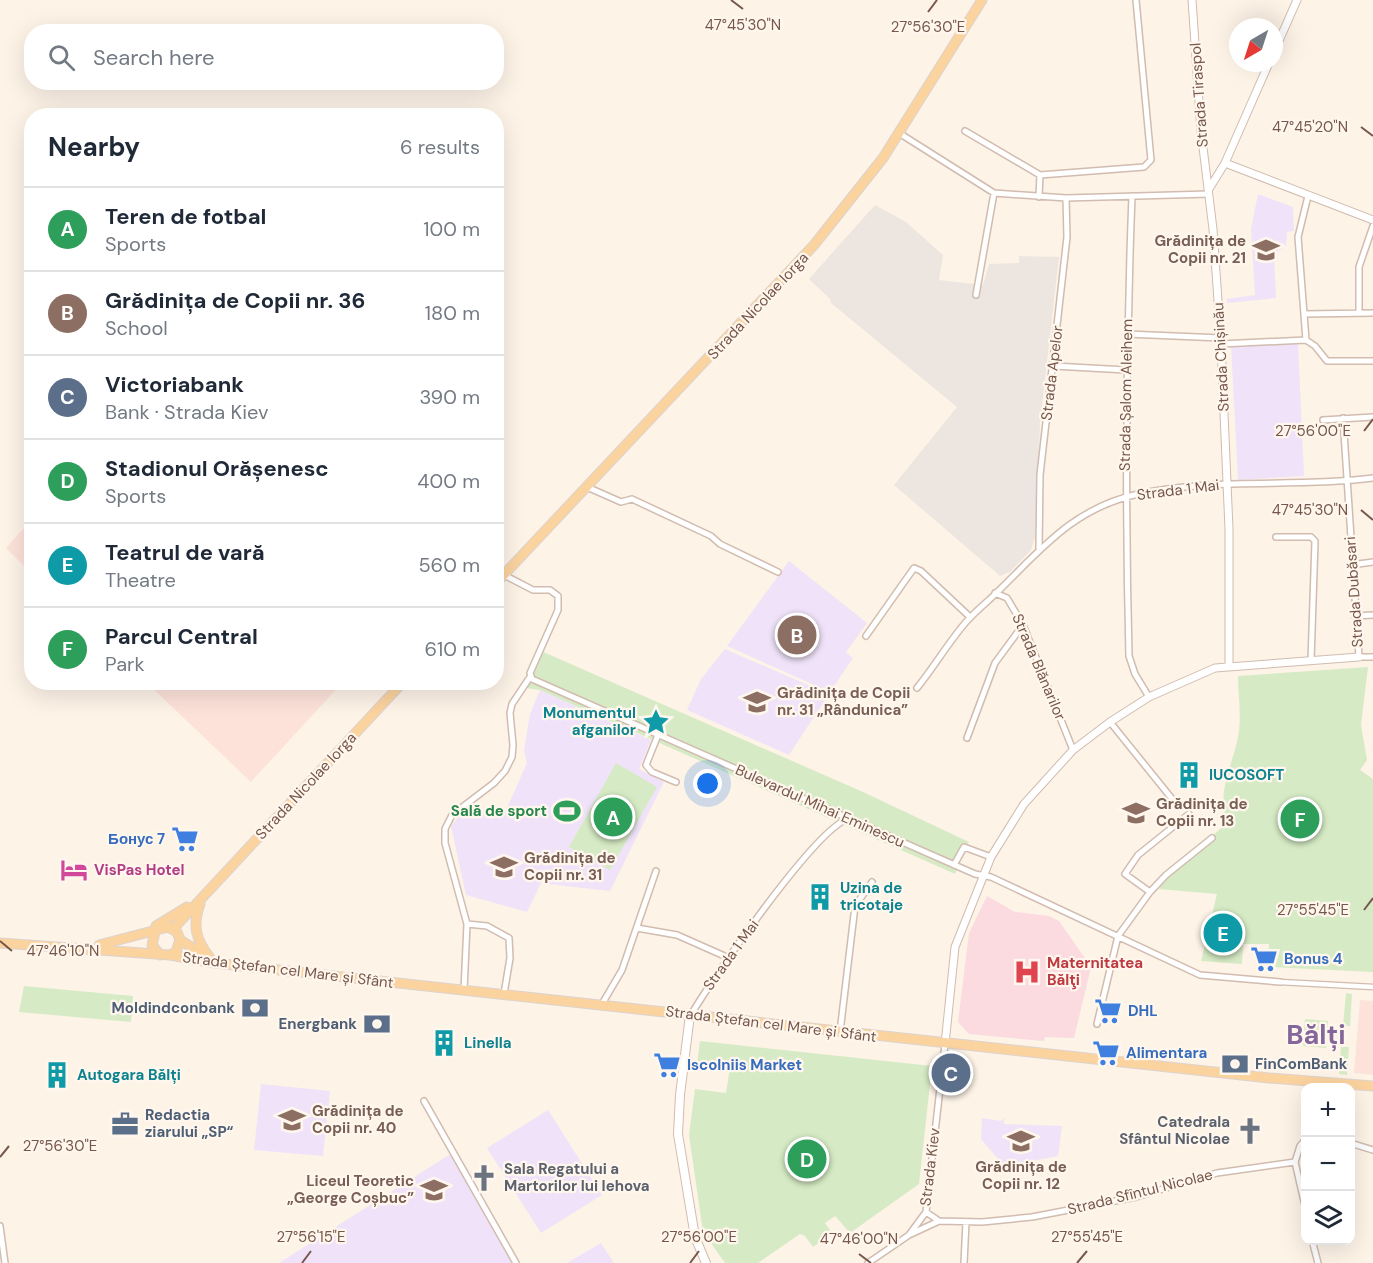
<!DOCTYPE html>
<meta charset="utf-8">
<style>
:root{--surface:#fff;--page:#f2f2f3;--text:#1f2937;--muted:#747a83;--line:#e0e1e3;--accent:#e7644b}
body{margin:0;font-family:"DM Sans",sans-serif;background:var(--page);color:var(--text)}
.controls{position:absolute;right:18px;bottom:18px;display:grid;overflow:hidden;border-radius:12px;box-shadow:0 6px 24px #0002}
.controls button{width:54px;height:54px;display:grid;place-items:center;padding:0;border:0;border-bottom:2px solid var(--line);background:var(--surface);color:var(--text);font:30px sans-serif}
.compass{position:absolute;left:1229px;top:18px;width:54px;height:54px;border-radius:50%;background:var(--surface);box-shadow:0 6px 24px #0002;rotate:219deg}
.you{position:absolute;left:708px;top:784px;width:21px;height:21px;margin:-15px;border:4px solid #fff;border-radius:50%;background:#1a73e8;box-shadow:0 0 0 9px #1a73e833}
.badge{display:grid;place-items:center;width:39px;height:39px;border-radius:50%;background:var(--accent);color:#fff;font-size:20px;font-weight:700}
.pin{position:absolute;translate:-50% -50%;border:3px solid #fff;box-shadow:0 2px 6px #0006}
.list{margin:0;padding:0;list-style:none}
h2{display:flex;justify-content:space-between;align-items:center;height:78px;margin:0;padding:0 24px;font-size:26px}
h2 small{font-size:20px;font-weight:400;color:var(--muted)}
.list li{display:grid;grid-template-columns:39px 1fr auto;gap:18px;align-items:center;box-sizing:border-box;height:84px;padding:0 24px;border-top:2px solid var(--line)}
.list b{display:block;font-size:22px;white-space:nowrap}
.list p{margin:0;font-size:20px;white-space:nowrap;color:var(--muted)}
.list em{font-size:20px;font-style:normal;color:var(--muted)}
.icon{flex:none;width:33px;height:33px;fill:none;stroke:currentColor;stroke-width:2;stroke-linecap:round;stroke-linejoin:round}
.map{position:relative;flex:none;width:1373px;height:1263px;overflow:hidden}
.search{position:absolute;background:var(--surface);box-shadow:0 6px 24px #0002;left:24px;top:24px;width:480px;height:66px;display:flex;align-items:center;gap:15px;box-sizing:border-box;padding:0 21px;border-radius:24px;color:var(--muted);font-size:22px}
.panel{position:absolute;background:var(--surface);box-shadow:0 6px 24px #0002;left:24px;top:108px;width:480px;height:582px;border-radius:24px}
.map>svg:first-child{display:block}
</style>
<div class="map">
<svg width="1373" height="1263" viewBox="0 0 1373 1263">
<rect width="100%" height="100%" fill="#fdf3e7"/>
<path fill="#fde2da" d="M31,520V573L6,548Z
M147,683H342L251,782Z
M1360,1000L1373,1001V1075L1354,1073Z"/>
<path fill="#ede6e0" d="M875,205L906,222L943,255L939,280L983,285L989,264L1019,263V256L1059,257L1040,423L1036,534L1031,550L1010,572L1000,576L894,485L957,407L831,303L830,299L809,279Z"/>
<path fill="#f0e3f9" d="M1258,194L1293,207L1294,231L1287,232L1286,246L1274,254L1276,298L1227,303V299L1255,295L1251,229Z
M1298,342L1304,476L1238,480L1231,345Z
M789,561L867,623L846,652L853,658L830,692L727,646Z
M725,649L829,694L789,755L687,710L701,679Z
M540,690L651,740L639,769L664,782L610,891L548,884L542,881L527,912L466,895L451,826L462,813L474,806L503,817L527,763L524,750L530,714Z
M261,1084L330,1091L323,1156L254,1150Z
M548,1110L602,1195L541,1233L487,1148Z
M982,1118L1001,1121L1004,1118V1124L1062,1126L1058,1156L1004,1166L981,1139Z
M452,1153L516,1263H279Z
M601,1243L614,1263H567Z"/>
<path fill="#fbdae0" d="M987,896L1015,912L1049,916L1059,921L1091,967L1074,1038L1045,1037L1044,1041L969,1034L958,1022L969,933Z"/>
<path fill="#d6ebc5" d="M541,651L863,792L969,842L955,874L540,690L526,688Z
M1368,667L1361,725L1367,760L1360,770L1373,779V972L1268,967L1269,944H1243L1242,964L1201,961L1217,894L1159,889L1163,879L1228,822C1215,795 1233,764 1238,737C1242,718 1238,695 1238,676Z
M616,763L657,787L610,870L569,847Z
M24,986L133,996L131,1022L19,1012Z
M1346,993L1352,994L1350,1026H1343Z
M1305,1019L1328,1021L1326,1048L1303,1046Z
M700,1041L932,1066L919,1184L850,1233L835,1216L825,1223L832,1233L813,1247L805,1236L800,1234L758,1263H725L703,1232L689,1135L695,1089L726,1093L730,1068L697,1064Z
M1341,1047H1349L1347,1075L1339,1074Z"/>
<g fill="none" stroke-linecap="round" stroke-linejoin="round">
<defs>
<path id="pedestrian" d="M1280,982L1373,987"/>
<path id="minor" d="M965,131L1040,175
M899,133L994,193L1066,198L1209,194
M1132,196C1126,350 1125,503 1129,656L1135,674L1149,697
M1039,197L1040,175L1144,167L1151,160L1136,0
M976,295L994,193
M1359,313V267L1373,226
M1304,314L1373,313
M1127,334L1221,338
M1306,340L1298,237L1308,196
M1221,344L1306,340L1315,346L1327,361H1373
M1054,366L1126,370
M1343,418L1359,657H1373
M1323,420L1373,417
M587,487L621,502L632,499L711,536L720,544L778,572
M1276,537H1311L1315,541L1311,661
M1039,549L1040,475L1067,237L1066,198
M1351,565L1373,562
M504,575L533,590H550L558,596V610L530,673L532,679L975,874L991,877L1200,975L1280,982
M995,593L1007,598L1023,625L1073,750
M1355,616L1373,615
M866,636L914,568L921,571L970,617
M917,688C934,667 948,643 966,622C973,614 981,607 989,600C1036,556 1069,509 1138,494C1215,477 1295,488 1373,478
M1110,722L1173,800
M658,735L646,765L652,772L676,782
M967,738L995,663L1023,625
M954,865L964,847L991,857
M1150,892L1125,874L1138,855L1189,814
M467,924L487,926L509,938L510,958L504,994
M637,928L677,935L729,958
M464,990L467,924L445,843V829L452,815L494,783L505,771L512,757L513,745L510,713L512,704L530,677
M602,1004L622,970L656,871
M691,1015C711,980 816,828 848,819
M1097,1024L1118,936L1150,892L1166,875L1212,838
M840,1032L855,906L872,882
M424,1101L516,1263
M1350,1143L1373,1150
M1295,1162L1306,1210
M926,1212L939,1221L982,1222L1032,1217L1136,1197L1217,1173L1295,1162L1300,1146L1306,1139
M0,1226L5,1263
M911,1234L939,1221
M1312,1240L1318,1263
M868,1263L909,1235L926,1212L945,1044
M964,1263L966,1222"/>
<path id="tertiary" d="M1192,0L1201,131L1213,229L1221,344L1229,529V666
M1274,52L1297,0
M1225,163L1373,220
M1209,189L1225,163L1269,63
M945,1044L955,947L991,857L1024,804L1073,750L1110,722L1149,697L1215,668L1359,657"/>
<path id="secondary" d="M690,1015L680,1095L678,1134L695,1237L706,1263"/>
<path id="primary" d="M496,583L814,245L883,158L982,0
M200,904C192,926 196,940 210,958
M156,926L187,907
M173,929L403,682
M155,932L152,945L160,955
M180,940L206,956
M0,943L170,955L215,963L1269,1078L1373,1086
M99,945L168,927L177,932L180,940L176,952L170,955"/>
</defs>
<use href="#pedestrian" stroke="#d1bcaf" stroke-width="7"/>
<use href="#minor" stroke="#d1bcaf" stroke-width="8"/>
<use href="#tertiary" stroke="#d1bcaf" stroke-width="9"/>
<use href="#secondary" stroke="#d4bbad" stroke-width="10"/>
<use href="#primary" stroke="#dcd3d0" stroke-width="11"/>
<use href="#pedestrian" stroke="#fff" stroke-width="4.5"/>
<use href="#minor" stroke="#fff" stroke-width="5"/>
<use href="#tertiary" stroke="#fff" stroke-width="7"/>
<use href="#secondary" stroke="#fff" stroke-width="8"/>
<use href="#primary" stroke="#fbd39f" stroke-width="9"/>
</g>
<path fill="none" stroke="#77574b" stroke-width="2" d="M731,0L743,9M928,12L937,0M1361,127L1373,136M1364,431L1373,419M1361,510L1373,520M1364,910L1373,898M0,941L12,951M0,1157L9,1146M859,1254L871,1263M302,1263L311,1251M690,1263L699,1251M1077,1263L1087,1251"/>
<defs>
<symbol id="school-bare" viewBox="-9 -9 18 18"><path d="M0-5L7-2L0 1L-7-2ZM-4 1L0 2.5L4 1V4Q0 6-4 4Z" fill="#8d6e63" stroke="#fff7ed" stroke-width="2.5" paint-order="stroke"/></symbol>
<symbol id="sight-bare" viewBox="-9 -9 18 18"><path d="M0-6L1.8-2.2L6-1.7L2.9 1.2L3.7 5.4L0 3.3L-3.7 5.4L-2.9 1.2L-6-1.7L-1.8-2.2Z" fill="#0f9aa8" stroke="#fff7ed" stroke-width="2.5" paint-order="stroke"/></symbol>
<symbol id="building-bare" viewBox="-9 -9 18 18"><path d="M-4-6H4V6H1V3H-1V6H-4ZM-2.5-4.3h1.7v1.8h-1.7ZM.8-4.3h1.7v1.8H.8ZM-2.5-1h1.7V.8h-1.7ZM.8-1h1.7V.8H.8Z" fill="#0f9aa8" stroke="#fff7ed" stroke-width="2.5" paint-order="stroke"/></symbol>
<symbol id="stadium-bare" viewBox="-9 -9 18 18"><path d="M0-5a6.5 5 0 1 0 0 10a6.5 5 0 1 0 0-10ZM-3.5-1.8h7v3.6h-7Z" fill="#2e9e5b" stroke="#fff7ed" stroke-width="2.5" paint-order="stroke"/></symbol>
<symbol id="supermarket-bare" viewBox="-9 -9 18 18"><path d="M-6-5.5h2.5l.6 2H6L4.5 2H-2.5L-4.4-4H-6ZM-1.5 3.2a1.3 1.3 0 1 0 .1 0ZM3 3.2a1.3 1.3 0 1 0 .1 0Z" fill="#3f7fe0" stroke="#fff7ed" stroke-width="2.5" paint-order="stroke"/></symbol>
<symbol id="hotel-bare" viewBox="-9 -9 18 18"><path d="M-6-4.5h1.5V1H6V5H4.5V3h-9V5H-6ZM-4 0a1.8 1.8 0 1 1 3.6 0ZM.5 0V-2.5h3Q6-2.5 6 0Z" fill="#d1479c" stroke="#fff7ed" stroke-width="2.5" paint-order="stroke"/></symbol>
<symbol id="hospital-bare" viewBox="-9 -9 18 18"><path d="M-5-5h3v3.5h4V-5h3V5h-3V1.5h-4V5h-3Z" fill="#e0444e" stroke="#fff7ed" stroke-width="2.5" paint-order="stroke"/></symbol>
<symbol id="bank-bare" viewBox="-9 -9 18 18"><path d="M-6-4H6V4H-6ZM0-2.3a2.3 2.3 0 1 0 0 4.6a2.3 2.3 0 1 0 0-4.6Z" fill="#5c6f8a" stroke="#fff7ed" stroke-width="2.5" paint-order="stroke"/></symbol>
<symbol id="office-bare" viewBox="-9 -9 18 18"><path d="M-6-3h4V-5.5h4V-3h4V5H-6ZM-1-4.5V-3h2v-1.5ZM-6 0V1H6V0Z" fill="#5c6f8a" stroke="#fff7ed" stroke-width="2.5" paint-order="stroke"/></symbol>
<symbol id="church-bare" viewBox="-9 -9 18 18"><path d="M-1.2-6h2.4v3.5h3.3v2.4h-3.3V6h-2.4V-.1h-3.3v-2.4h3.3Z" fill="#6b7280" stroke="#fff7ed" stroke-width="2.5" paint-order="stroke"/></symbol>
</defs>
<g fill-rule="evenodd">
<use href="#school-bare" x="1247" y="231" width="38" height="38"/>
<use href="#school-bare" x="738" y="683" width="38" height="38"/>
<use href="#sight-bare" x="637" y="703" width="38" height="38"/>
<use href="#building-bare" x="1170" y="756" width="38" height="38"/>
<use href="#stadium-bare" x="548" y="792" width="38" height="38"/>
<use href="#school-bare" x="1117" y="794" width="38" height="38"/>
<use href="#supermarket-bare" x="166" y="820" width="38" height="38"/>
<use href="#school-bare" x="485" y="848" width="38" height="38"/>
<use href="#hotel-bare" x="55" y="851" width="38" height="38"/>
<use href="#building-bare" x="801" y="878" width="38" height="38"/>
<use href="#supermarket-bare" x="1245" y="940" width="38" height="38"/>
<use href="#hospital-bare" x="1008" y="953" width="38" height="38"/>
<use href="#bank-bare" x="236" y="989" width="38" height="38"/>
<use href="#supermarket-bare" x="1089" y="992" width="38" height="38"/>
<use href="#bank-bare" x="358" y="1005" width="38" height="38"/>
<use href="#building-bare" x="425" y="1024" width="38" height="38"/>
<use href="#supermarket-bare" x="1087" y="1034" width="38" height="38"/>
<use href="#bank-bare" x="1216" y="1045" width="38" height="38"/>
<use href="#supermarket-bare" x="648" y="1046" width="38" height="38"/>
<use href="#building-bare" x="38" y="1056" width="38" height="38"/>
<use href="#school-bare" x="273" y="1101" width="38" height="38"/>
<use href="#office-bare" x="106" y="1105" width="38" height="38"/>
<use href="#church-bare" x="1231" y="1112" width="38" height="38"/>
<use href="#school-bare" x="1002" y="1122" width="38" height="38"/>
<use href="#church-bare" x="465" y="1159" width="38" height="38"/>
<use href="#school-bare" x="415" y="1171" width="38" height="38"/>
</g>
<g text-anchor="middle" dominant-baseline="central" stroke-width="4.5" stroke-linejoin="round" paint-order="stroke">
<g font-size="15" fill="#77574b" stroke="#fff7ed">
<text transform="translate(1199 95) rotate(-94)">Strada Tiraspol</text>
<text transform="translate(758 306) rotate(-47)">Strada Nicolae Iorga</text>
<text transform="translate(1221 357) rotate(-93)">Strada Chișinău</text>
<text transform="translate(1052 373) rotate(-83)">Strada Apelor</text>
<text transform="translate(1126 395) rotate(-89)">Strada Șalom Aleihem</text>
<text transform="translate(1178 490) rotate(-7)">Strada 1 Mai</text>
<text transform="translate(1354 592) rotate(-94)">Strada Dubăsari</text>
<text transform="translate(1039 667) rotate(67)">Strada Blănarilor</text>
<text transform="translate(306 786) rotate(-47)">Strada Nicolae Iorga</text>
<text transform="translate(820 806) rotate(24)">Bulevardul Mihai Eminescu</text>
<text transform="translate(731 955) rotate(-54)">Strada 1 Mai</text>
<text transform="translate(288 970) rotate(7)">Strada Ștefan cel Mare și Sfânt</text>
<text transform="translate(771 1024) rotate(7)">Strada Ștefan cel Mare și Sfânt</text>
<text transform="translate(930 1167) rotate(-83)">Strada Kiev</text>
<text transform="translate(1140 1192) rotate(-14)">Strada Sfîntul Nicolae</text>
</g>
<g font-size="15" font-weight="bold" fill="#785e54" stroke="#fff7ed" text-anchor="start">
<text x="1246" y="241" text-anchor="end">Grădinița de<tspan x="1246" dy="17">Copii nr. 21</tspan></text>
<text x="777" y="693">Grădinița de Copii<tspan x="777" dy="17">nr. 31 „Rândunica”</tspan></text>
<text x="1156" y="804">Grădinița de<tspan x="1156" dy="17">Copii nr. 13</tspan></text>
<text x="524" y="858">Grădinița de<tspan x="524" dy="17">Copii nr. 31</tspan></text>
<text x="312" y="1111">Grădinița de<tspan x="312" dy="17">Copii nr. 40</tspan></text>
<text x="1021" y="1167" text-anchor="middle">Grădinița de<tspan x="1021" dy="17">Copii nr. 12</tspan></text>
<text x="414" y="1181" text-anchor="end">Liceul Teoretic<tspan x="414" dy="17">„George Coșbuc”</tspan></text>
</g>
<g font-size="15" font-weight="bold" fill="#0d838f" stroke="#fff7ed" text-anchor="start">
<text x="636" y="713" text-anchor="end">Monumentul<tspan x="636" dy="17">afganilor</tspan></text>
<text x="1209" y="775">IUCOSOFT</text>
<text x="840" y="888">Uzina de<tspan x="840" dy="17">tricotaje</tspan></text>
<text x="464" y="1043">Linella</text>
<text x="77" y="1075">Autogara Bălți</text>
</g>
<g font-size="15" font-weight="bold" fill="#27864d" stroke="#fff7ed" text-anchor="end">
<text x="547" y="811">Sală de sport</text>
</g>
<g font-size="15" font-weight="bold" fill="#366cbe" stroke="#fff7ed" text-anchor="start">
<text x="165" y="839" text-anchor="end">Бонус 7</text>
<text x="1284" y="959">Bonus 4</text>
<text x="1128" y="1011">DHL</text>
<text x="1126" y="1053">Alimentara</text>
<text x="687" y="1065">Iscolniis Market</text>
</g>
<g font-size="15" font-weight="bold" fill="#b23c85" stroke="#fff7ed" text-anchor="start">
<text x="94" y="870">VisPas Hotel</text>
</g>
<g font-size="15" font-weight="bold" fill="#be3a42" stroke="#fff7ed" text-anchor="start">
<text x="1047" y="963">Maternitatea<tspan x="1047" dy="17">Bălţi</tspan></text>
</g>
<g font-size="15" font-weight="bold" fill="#4e5e75" stroke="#fff7ed" text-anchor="end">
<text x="235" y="1008">Moldindconbank</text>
<text x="357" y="1024">Energbank</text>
<text x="1255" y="1064" text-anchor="start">FinComBank</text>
<text x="145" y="1115" text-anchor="start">Redactia<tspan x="145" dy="17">ziarului „SP“</tspan></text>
</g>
<g font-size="15" font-weight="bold" fill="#5b616d" stroke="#fff7ed" text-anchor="end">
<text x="1230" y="1122">Catedrala<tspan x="1230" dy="17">Sfântul Nicolae</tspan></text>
<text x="504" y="1169" text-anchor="start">Sala Regatului a<tspan x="504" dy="17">Martorilor lui Iehova</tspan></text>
</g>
<g font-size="27" font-weight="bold" fill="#85669a" stroke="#fff7ed">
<text x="1316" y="1034">Bălți</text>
</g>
</g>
<g font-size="15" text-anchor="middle" fill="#77574b" stroke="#fff7ed" stroke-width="4.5" stroke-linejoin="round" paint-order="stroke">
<text x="743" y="30">47°45'30"N</text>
<text x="928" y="32">27°56'30"E</text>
<text x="1310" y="132">47°45'20"N</text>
<text x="1313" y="436">27°56'00"E</text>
<text x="1310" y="515">47°45'30"N</text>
<text x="1313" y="915">27°55'45"E</text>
<text x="63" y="956">47°46'10"N</text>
<text x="60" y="1151">27°56'30"E</text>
<text x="311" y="1242">27°56'15"E</text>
<text x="699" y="1242">27°56'00"E</text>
<text x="1087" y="1242">27°55'45"E</text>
<text x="859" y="1244">47°46'00"N</text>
</g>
</svg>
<div class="controls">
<button>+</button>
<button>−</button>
<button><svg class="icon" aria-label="layers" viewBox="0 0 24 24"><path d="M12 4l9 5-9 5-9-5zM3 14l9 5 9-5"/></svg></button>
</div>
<svg class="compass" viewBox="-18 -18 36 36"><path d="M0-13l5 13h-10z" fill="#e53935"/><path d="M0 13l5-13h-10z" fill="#747a83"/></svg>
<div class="you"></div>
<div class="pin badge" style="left:613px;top:817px;background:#2e9e5b">A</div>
<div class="pin badge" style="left:797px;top:635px;background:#8d6e63">B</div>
<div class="pin badge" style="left:951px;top:1073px;background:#5c6f8a">C</div>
<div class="pin badge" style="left:807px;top:1159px;background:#2e9e5b">D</div>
<div class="pin badge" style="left:1223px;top:933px;background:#0f9aa8">E</div>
<div class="pin badge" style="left:1300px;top:819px;background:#2e9e5b">F</div>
<div class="search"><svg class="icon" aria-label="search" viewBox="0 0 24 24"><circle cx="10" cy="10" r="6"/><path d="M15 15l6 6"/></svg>Search here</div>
<section class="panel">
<h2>Nearby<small>6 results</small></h2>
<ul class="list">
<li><span class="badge" style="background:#2e9e5b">A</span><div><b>Teren de fotbal</b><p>Sports</p></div><em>100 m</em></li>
<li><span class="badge" style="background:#8d6e63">B</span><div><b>Grădinița de Copii nr. 36</b><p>School</p></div><em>180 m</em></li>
<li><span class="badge" style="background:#5c6f8a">C</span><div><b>Victoriabank</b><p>Bank · Strada Kiev</p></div><em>390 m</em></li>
<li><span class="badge" style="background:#2e9e5b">D</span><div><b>Stadionul Orășenesc</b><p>Sports</p></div><em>400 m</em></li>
<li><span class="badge" style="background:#0f9aa8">E</span><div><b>Teatrul de vară</b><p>Theatre</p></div><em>560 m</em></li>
<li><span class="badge" style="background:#2e9e5b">F</span><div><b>Parcul Central</b><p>Park</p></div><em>610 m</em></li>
</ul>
</section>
</div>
